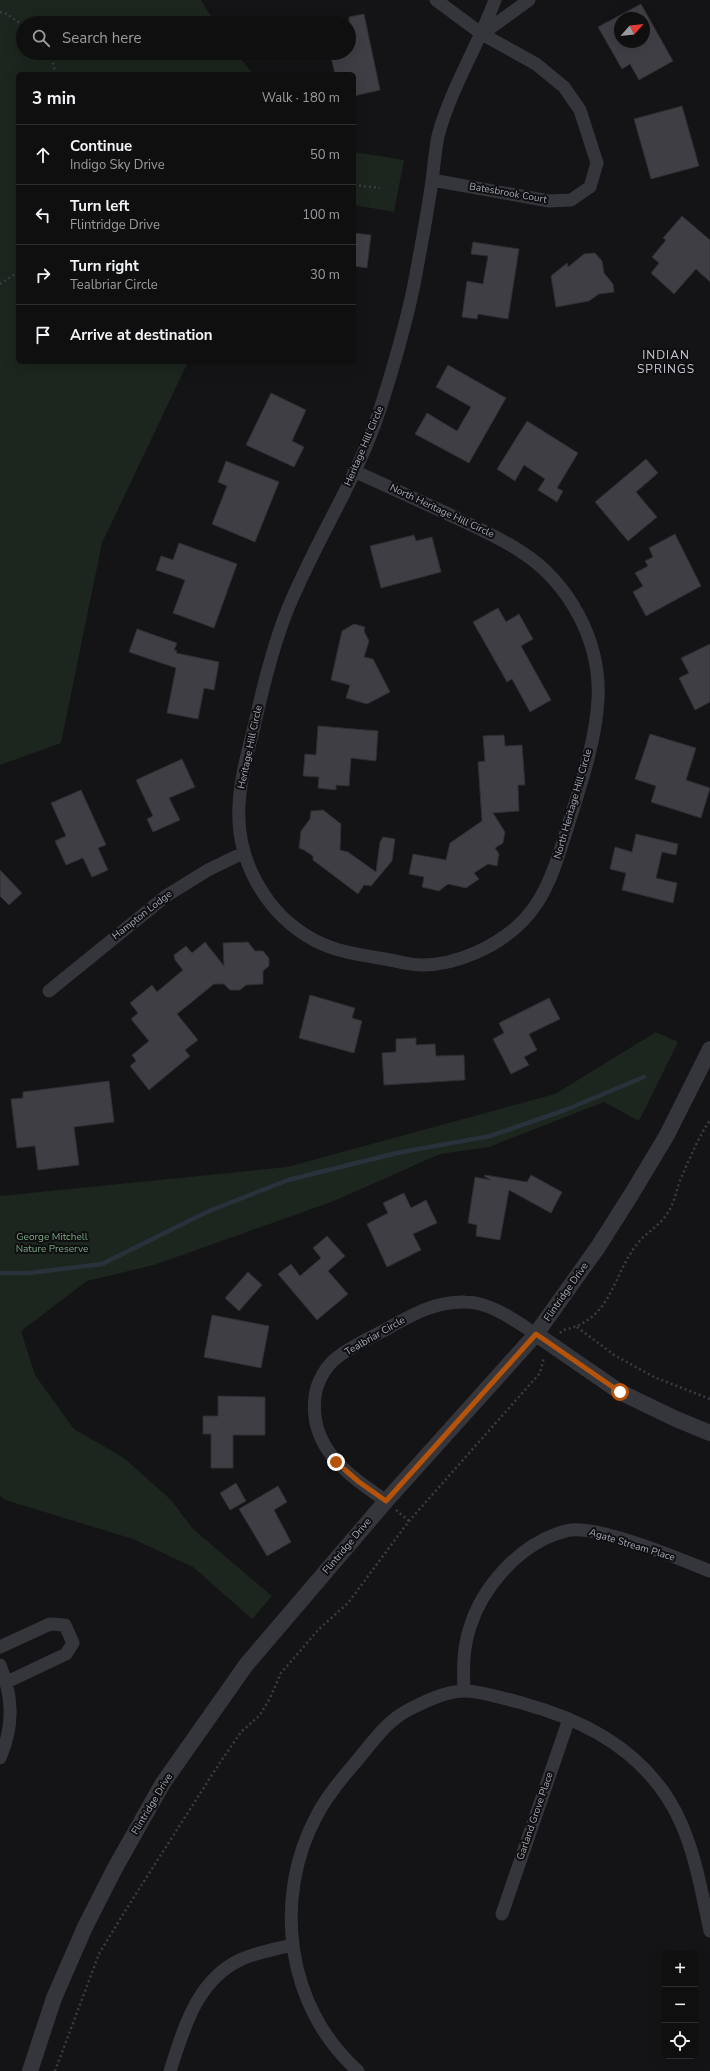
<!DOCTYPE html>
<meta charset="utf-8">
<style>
:root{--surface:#0f0f10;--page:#181819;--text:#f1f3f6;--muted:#9b9c9f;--line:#2f2f30}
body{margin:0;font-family:"Nunito Sans",sans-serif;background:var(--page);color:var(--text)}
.controls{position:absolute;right:12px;bottom:12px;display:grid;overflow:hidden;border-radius:6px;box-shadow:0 4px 16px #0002}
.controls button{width:36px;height:36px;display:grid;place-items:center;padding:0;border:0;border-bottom:1px solid var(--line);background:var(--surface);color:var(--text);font:20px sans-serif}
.compass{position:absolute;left:614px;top:12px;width:36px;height:36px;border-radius:50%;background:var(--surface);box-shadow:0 4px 16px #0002;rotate:63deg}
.stop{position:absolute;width:12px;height:12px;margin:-9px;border:3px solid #b45309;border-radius:50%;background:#fff}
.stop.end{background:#b45309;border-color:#fff;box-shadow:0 1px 4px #0008}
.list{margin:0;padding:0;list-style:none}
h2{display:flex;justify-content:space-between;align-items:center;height:52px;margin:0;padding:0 16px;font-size:17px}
h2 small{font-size:13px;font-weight:400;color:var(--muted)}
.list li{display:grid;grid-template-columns:26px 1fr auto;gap:12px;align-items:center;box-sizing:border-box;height:60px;padding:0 16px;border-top:1px solid var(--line)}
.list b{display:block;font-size:15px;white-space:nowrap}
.list p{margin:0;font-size:13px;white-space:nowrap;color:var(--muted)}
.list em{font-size:13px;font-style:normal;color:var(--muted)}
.icon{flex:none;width:22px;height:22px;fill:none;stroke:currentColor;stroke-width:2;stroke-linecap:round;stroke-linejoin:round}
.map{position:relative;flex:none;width:710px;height:2071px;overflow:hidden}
.search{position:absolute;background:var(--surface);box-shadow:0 4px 16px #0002;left:16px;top:16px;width:340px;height:44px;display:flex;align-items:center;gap:10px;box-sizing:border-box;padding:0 14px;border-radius:22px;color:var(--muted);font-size:15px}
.panel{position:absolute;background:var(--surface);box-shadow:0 4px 16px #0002;left:16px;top:72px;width:340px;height:292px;border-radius:6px}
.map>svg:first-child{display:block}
</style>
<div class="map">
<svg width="710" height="2071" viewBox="0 0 710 2071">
<rect width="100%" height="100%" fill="#141416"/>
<path fill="#1c251e" d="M0,0H201L215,23H23V53H236L253,74H18V362H188L102,543L61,743L0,765Z
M354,152L404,160L394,212L354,205Z
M656,1032L678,1042L639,1121L604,1102L489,1147L440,1154L334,1201L154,1265L87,1281L21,1331L35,1375L74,1429L124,1458L171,1500L193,1529L272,1596L252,1619L193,1567L133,1539L5,1500L0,1496V1196L287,1167L555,1094Z"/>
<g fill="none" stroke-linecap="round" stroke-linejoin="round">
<path stroke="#29323b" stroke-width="4.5" d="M0,1273H29L102,1264L209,1211L288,1180L397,1153L490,1136L565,1110L644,1077"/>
</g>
<path fill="#3e3e44" stroke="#2e2e33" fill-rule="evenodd" d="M641,4L673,61L639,80L630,64L622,69L598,27ZM620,18H644V42H620Z
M364,14L380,90L354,96V74H335L330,53H349V17Z
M682,106L699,166L651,179L634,119Z
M682,216L710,240V282L696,269L674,294L651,273L659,263L652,257L666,240L663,238Z
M354,233L371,235L367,268L354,266Z
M473,242L519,249L508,319L478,314L477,319L462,317L467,281L483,284L488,256L471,254Z
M595,253L602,261L604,273L613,284L614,292L599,294L589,301L556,307L551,276L567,263L568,267L584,254Z
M448,365L506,398L469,463L415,434L427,413L457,431L471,407L436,387Z
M271,393L306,410L292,441L304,447L294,467L246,445Z
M527,421L578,453L557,488L563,491L557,502L538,490L545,479L524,465L515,481L497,469Z
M646,459L658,473L636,492L657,517L628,541L595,502Z
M226,461L279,482L255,542L212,524L227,486L218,482Z
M675,534L701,586L646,616L633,592L643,586L635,573L648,566L645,561L653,557L649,548Z
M414,535L416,541L432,537L441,572L381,588L370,546Z
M179,543L237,564L214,628L173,613L185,580L156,570L161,556L173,560Z
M498,608L506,622L519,614L533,639L521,646L551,700L530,712L512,679L507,682L473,622Z
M354,624L365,627L364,631L369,641L364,657L373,659L390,692L367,704L346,698L350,685L331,680L342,631Z
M137,629L177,643L174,650L177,651L176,653L219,662L214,690L204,688L198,719L167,713L176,668L129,652Z
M710,644V702L695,710L679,678L689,673L681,658Z
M318,726L378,731L376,761L351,758L349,786L336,785V790L318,788L319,777L303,776L305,754L316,755Z
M650,734L696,748L686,780L710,788L701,818L651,802L656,786L635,779Z
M504,735L505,746L522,745L525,785H518L519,811L493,813L505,832L503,843L495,848L499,854L497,866L488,864L474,873L479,879L466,888L448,884L439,891L422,887L424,877L409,874L413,854L446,860L450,843L482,821L478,762L485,761L483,736Z
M182,759L195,787L169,798L180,820L153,832L147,819L153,816L136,780Z
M81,790L106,845L98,848L108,870L92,877L83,858L66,865L55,841L66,836L51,803Z
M323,810L341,824L340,850L348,852L376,872L380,842L383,837L395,839L392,861L371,886L364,885L358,894L313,860V856L304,850L299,848L301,831L310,819L311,811Z
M636,834L678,844L676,855L662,852L656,878L677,883L673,903L622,890L626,873L610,869L615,847L632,852Z
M0,870L22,893L9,905L0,896Z
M205,942L224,966L223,943L248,942L255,951H263L269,958V966L263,971V984L246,985L240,990H230L224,984H214L177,1014L198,1040L185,1050L190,1056L149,1090L130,1066L136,1061L132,1055L149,1041L131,1019L138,1013L130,1003L152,985L157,992L183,970L175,960L174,955L186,946L192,953Z
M310,995L355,1008L352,1018L362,1021L354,1053L299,1038Z
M549,998L560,1019L529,1034L537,1050L524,1057L529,1065L511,1074L493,1039L504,1033L499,1023Z
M416,1038V1045L435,1044L436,1056L464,1055L465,1080L384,1085L382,1053L396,1052V1039Z
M109,1081L114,1122L74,1127L79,1165L38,1170L35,1146L17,1148L11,1099L23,1098V1092Z
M485,1175L527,1182L531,1175L562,1192L551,1213L509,1190L500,1240L476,1236L477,1225L468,1223L475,1177L491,1180L484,1176Z
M404,1193L411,1208L426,1200L437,1223L413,1234L421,1250L387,1267L367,1224L388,1213L383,1203Z
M327,1236L345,1256L328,1271L348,1294L317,1320L278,1274L291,1264L300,1276L321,1258L313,1248Z
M248,1272L262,1285L239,1311L225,1298Z
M212,1315L269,1326L261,1368L204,1357Z
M218,1396L265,1397V1435H233V1468H211V1434H203V1416H218Z
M236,1483L246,1501L230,1510L220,1493Z
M278,1486L287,1502L274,1510L291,1542L267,1556L239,1509Z"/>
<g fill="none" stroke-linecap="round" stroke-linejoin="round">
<path stroke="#3b3c43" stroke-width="2.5" stroke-dasharray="2 3" stroke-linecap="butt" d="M0,12L5,13L23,25
M50,53L56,74
M354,185L380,188
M0,284L18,272
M577,1327L614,1355L654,1377L710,1399
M560,1333L563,1330C612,1320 611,1278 637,1244C647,1231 661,1226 670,1209C675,1200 677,1188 681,1178C690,1158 698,1138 710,1120
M396,1510L409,1521
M55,2071L99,1954L125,1911L219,1764L241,1732L260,1715L270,1698L281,1673L319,1629L348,1603L409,1521L540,1373L544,1357"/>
<path stroke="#35353c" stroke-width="13" d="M482,34L529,0
M432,180L549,201L571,200L590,187L597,163L580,110L564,87L536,64L482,34L436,0
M354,471C385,485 416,499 446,513C471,525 497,536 520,551C569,582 601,641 598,699C596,738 583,778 571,816C551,879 542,924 475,953C459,960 440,965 422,965C410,965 397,961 385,959C361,955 336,952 314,940C288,926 271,908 257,883C228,832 239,785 253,731C262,692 271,653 285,616C313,544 358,479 381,406C396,359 410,312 418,263C423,236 428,209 432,181C434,166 435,151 438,136C451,88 478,46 495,0
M49,991L166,896L208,870L243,853
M386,1501C348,1475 309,1448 315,1397C316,1385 324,1369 334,1360C348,1348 367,1339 383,1331C410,1316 434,1301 465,1302C491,1302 515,1321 536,1334
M0,1647L50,1624L65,1625L73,1643L66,1654L7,1682
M0,1665C13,1697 14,1726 0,1758
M464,1691C463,1669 463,1648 470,1627C482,1588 517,1548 556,1534C561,1533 566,1530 571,1530C604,1527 677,1558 710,1571
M502,1914L569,1719
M170,2071C184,2028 197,1979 242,1959C258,1952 276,1949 292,1945
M358,2071C286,2007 272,1898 317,1815C327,1796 341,1779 355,1763C372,1743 386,1721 410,1709C426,1701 444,1692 463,1691C478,1690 510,1700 525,1704C591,1722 652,1757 681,1823C696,1857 702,1894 710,1931"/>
<path stroke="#35353c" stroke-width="16" d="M536,1334L620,1392L676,1419L710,1433
M30,2071L54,1998L85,1927L115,1868L163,1783L246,1665L386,1501L536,1334L598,1247L631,1195L667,1135L710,1049"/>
</g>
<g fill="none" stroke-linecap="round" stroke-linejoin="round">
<path stroke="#b45309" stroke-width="5" d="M336,1462L359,1482L386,1501L536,1334L620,1392"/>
</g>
<g text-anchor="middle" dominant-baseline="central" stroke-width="4" stroke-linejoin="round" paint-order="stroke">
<g font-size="10" fill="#a5a9b8" stroke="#0f0f11">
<text transform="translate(508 193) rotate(10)">Batesbrook Court</text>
<text transform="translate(364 446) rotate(-67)">Heritage Hill Circle</text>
<text transform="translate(442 511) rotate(25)">North Heritage Hill Circle</text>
<text transform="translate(250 747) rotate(-78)">Heritage Hill Circle</text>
<text transform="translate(573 804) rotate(-74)">North Heritage Hill Circle</text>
<text transform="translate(142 915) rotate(-38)">Hampton Lodge</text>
<text transform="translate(566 1292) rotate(-55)">Flintridge Drive</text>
<text transform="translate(375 1336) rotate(-30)">Tealbriar Circle</text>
<text transform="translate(632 1545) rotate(17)">Agate Stream Place</text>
<text transform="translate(347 1546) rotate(-50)">Flintridge Drive</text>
<text transform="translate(152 1804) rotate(-59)">Flintridge Drive</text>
<text transform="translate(535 1816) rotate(-71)">Garland Grove Place</text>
</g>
<g font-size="10" fill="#7aa580" stroke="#0f0f11">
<text x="52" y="1237">George Mitchell<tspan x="52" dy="12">Nature Preserve</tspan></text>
</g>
<g font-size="12" letter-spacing="1" fill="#c6c8d3" stroke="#0f0f11">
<text x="666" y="355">INDIAN<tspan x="666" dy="14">SPRINGS</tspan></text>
</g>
</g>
</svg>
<div class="controls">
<button>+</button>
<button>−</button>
<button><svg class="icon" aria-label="locate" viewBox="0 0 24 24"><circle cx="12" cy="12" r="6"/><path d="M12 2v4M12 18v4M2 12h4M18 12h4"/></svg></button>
</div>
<svg class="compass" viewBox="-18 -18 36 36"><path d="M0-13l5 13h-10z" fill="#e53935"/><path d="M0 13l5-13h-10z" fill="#9b9c9f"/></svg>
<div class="stop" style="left:620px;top:1392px"></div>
<div class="stop end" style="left:336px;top:1462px"></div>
<div class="search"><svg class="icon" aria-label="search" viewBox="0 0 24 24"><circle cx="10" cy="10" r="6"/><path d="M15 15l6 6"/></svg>Search here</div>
<section class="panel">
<h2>3 min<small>Walk · 180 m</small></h2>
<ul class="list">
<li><svg class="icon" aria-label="ahead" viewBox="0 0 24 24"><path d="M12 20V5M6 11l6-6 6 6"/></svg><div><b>Continue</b><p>Indigo Sky Drive</p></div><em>50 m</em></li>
<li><svg class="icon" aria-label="left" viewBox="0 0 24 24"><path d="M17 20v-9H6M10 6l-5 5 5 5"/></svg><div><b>Turn left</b><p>Flintridge Drive</p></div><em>100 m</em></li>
<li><svg class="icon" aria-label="right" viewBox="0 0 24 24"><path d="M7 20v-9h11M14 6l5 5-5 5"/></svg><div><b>Turn right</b><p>Tealbriar Circle</p></div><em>30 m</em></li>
<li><svg class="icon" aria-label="arrive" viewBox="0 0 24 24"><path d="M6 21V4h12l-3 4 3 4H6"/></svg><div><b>Arrive at destination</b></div></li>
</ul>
</section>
</div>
